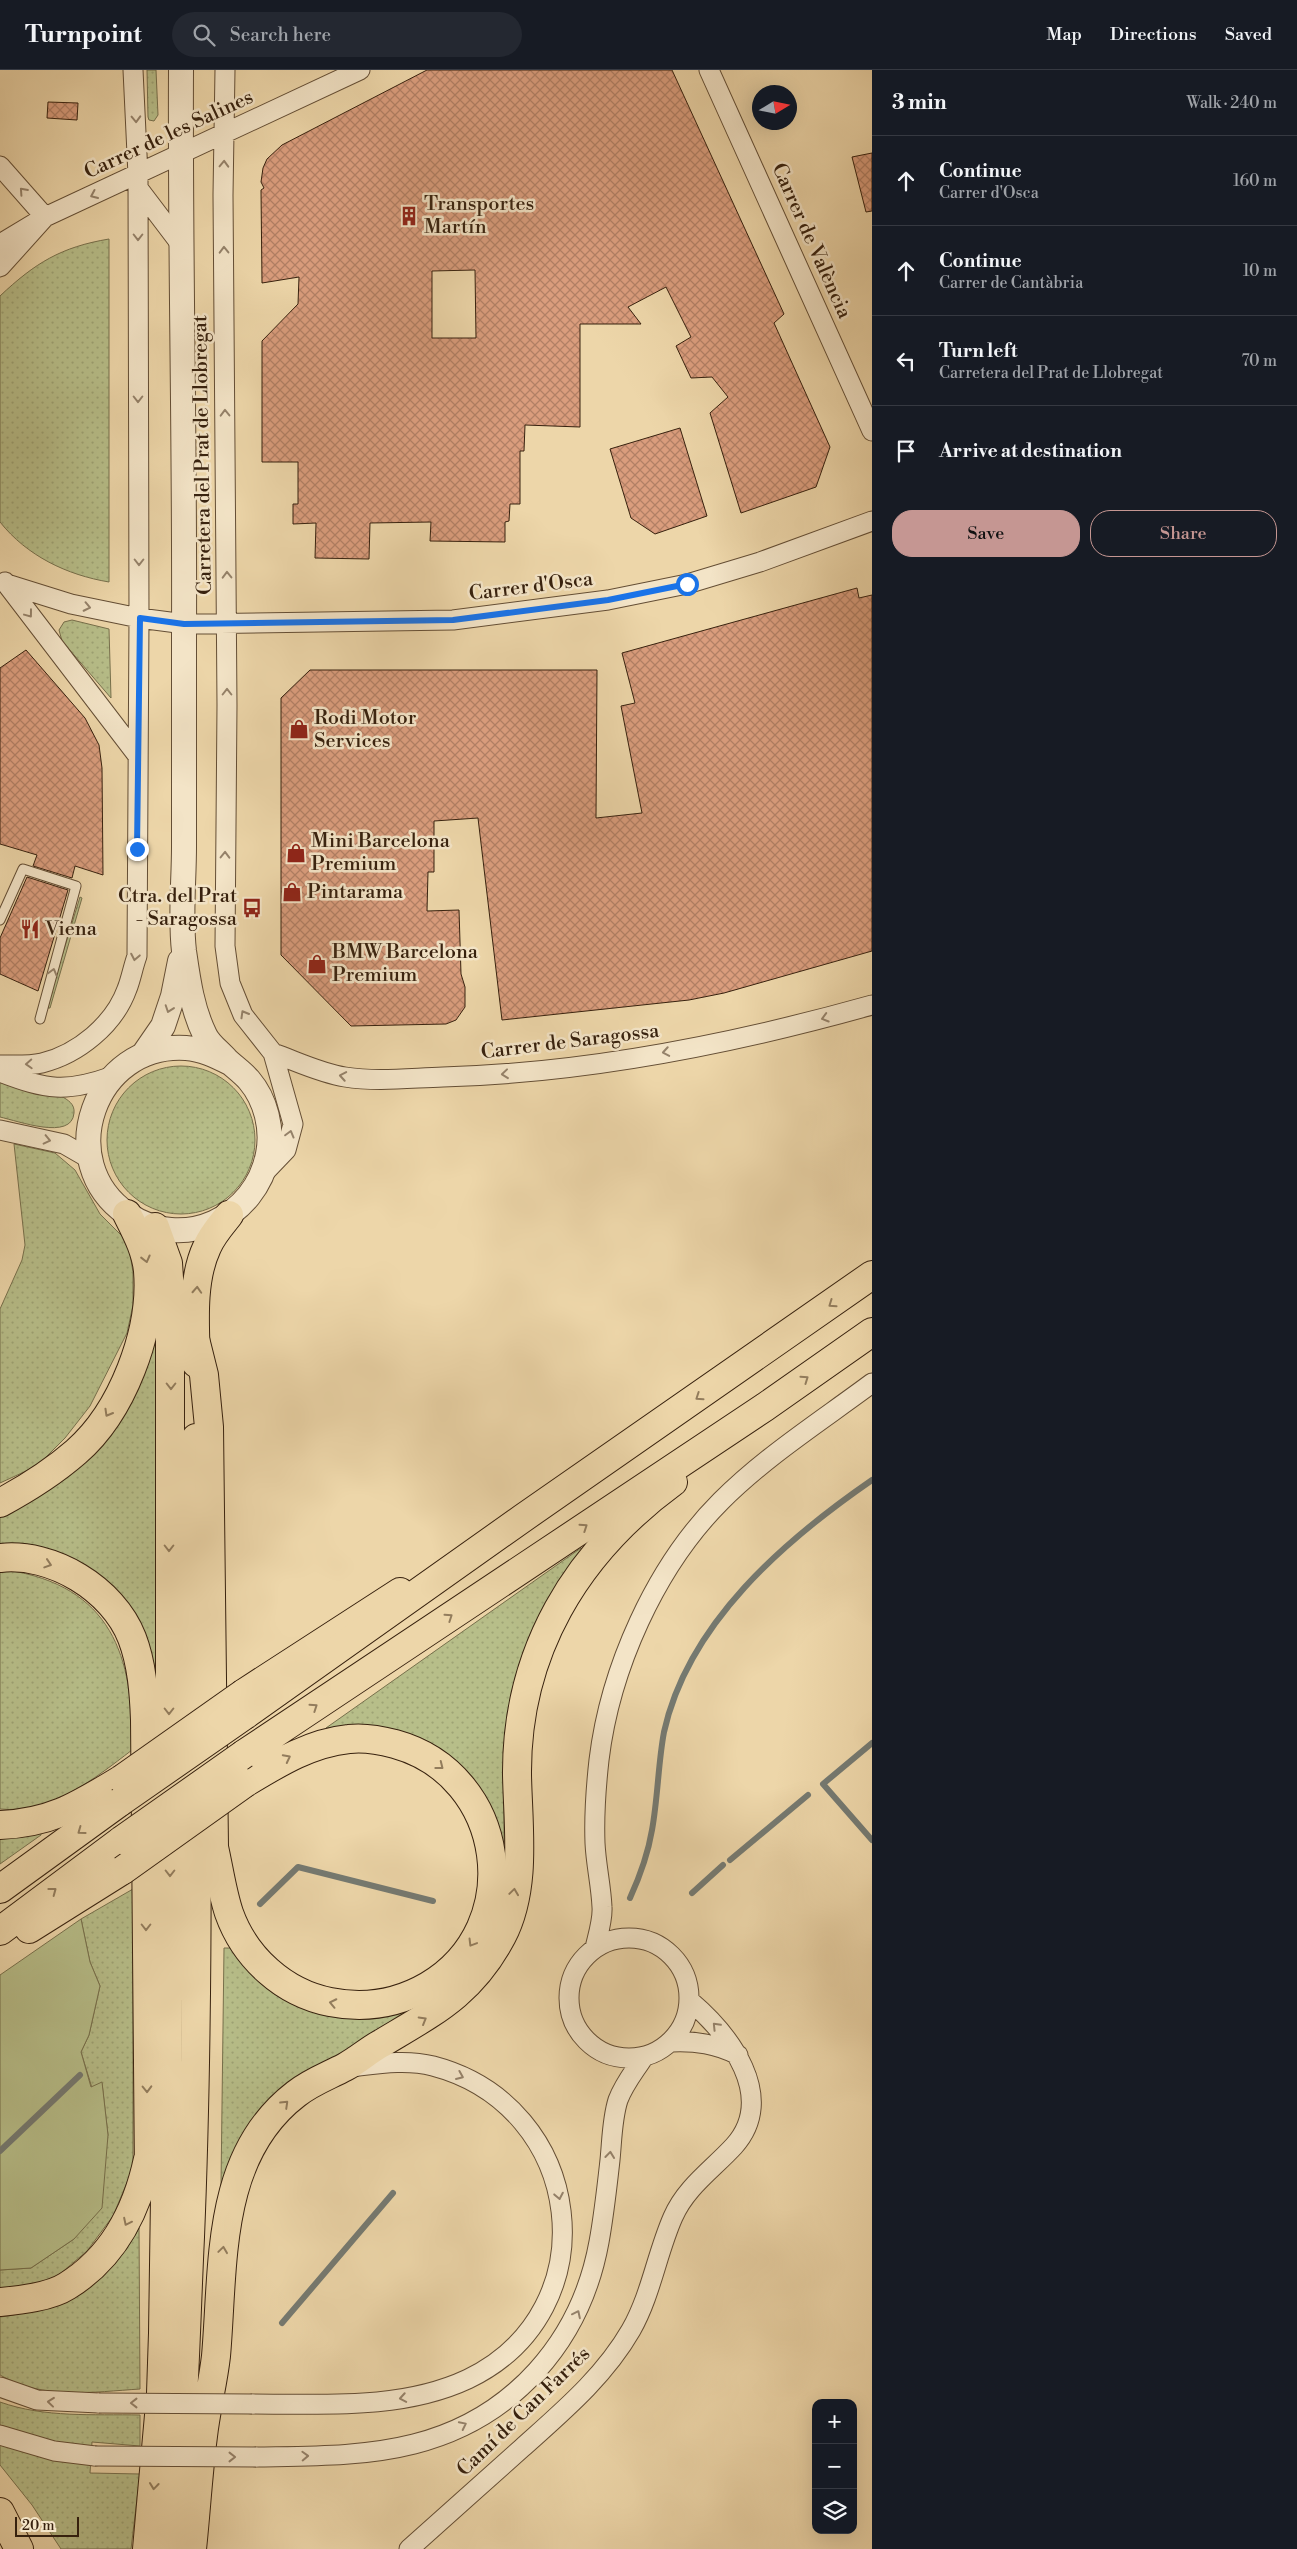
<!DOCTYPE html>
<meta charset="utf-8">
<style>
:root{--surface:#171b24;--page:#242831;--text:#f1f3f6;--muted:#9ea1a6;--line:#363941;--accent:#c59692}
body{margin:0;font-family:"Libre Bodoni",serif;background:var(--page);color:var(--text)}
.controls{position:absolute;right:15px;bottom:15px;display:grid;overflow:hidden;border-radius:10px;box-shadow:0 5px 20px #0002}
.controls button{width:45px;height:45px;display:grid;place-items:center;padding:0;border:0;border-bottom:1px solid var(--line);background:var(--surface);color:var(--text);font:25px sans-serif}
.compass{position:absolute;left:752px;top:15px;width:45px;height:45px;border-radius:50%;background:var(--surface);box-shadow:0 5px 20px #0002;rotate:80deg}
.scale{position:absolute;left:15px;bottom:12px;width:64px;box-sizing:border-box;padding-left:5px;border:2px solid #37210e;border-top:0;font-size:14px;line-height:18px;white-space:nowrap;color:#37210e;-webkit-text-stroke:4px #f3e4c7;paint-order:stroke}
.stop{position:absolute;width:15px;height:15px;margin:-11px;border:4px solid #1a73e8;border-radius:50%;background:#fff}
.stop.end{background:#1a73e8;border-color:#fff;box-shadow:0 1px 5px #0008}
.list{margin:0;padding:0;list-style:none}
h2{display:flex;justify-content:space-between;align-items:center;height:65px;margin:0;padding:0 20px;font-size:21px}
h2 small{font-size:16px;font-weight:400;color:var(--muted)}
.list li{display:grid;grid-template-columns:32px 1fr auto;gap:15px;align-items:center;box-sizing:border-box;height:90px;padding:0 20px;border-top:1px solid var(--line)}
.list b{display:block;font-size:19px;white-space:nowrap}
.list p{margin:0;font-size:16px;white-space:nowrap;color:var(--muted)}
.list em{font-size:16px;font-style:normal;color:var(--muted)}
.actions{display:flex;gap:10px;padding:15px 20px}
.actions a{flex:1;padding:11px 0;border:1px solid var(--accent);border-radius:20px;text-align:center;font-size:18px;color:var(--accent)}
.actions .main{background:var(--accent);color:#111}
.icon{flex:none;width:28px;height:28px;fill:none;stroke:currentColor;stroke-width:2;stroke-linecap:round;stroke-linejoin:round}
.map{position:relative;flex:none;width:872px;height:2479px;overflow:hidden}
header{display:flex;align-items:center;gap:30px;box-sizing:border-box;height:70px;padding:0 25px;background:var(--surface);border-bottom:1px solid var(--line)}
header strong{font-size:24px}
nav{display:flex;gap:28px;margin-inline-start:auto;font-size:18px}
.search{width:350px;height:45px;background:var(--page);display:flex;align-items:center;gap:12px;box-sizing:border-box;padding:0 18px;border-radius:28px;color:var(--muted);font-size:19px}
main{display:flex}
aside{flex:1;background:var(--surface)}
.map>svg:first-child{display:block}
</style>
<header>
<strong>Turnpoint</strong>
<div class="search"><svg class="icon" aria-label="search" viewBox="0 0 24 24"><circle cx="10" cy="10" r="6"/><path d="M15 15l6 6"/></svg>Search here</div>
<nav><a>Map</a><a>Directions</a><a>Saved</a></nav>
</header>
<main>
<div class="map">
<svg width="872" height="2479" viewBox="0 0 872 2479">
<defs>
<pattern id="grass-dots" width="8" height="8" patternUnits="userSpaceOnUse" patternTransform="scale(1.25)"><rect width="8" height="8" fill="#b7be89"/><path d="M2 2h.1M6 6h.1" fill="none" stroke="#9ea375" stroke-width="1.8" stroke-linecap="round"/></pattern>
<pattern id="building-cross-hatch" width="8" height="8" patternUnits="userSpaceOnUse" patternTransform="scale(1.25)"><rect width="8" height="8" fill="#da9d7d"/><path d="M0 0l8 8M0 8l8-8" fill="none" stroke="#b28065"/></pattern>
</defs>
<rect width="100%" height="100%" fill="#edd6a9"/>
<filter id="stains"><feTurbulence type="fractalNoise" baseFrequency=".004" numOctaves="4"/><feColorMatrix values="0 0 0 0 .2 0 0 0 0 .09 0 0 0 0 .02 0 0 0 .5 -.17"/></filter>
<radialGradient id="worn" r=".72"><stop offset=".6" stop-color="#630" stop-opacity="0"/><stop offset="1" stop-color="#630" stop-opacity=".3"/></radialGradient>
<path fill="url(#grass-dots)" stroke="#77704c" d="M147,0H156L158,45L154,51L149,50L148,47Z
M109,169V512C67,505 27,486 0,452V226C35,193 61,177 109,169Z
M72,550L109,559L111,628L62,571L59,560L64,552Z
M80,827L82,828L50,938H46Z
M107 1070a74 74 0 1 1 148 0a74 74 0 1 1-148 0Z
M0,1012L61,1026C68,1030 75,1034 74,1043C72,1071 18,1051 0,1047Z
M14,1074L55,1083L75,1100L100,1144L128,1172L133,1202V1235L127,1263L90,1336L65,1368L37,1396L0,1413V1239L22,1190L25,1175Z
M156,1224L157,1663L112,1517L94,1502L76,1492L0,1476V1443L92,1379Z
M581,1478L583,1481L504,1728V1774H501L473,1712L454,1690L429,1674L401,1662L326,1658Z
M7,1500C111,1516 134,1585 132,1680C94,1709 51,1744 0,1739V1501Z
M41,1762V1765L0,1794V1765Z
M133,1819V2098L113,2146L87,2181L54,2209L20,2219L0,2218V2200L31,2198L74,2169L108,2065L102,2013L92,2018L81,1982L89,1965L100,1916L90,1892L81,1849Z
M224,1878H234L250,1902L409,1940L414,1938L376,1965L304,2004L232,2089L221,2115Z
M139,2158L140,2319C93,2322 43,2330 0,2305V2247C13,2246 25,2242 38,2238C88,2225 114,2203 139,2158Z
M0,2332C45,2348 93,2344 140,2345V2376L92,2372L90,2403L140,2404L131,2479H61L32,2435L0,2395Z"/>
<path fill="#b7be89" stroke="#77704c" d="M81,1849L90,1892L100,1916L89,1965L81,1982L91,2017L102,2012L108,2065L102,2138L74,2169L31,2198L0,2200V1905Z"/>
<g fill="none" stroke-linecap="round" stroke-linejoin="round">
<path stroke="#757a72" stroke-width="6" d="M872,1673L823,1714L872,1770
M730,1790L808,1725
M692,1823L723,1795
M630,1828C640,1806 648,1784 652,1760C658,1727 658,1694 664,1662C688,1553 785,1470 872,1410
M260,1834L298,1797L433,1831
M0,2081L80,2005
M282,2253L393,2123"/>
</g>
<path fill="url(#building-cross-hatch)" stroke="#37210e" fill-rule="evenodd" d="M427,0H672L784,244L774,253L830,377L816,417L741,443L710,343L728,327L712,307L691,308L676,276L691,267L666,217L628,237L641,254H580V357L525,355L524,381H520V434H510L509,451L505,452V472L430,471L431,452L370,453L369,489L315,488L316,453L293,454V434H298V392H262V271L298,234L299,207L262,213L261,120L264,118L261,112L263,98L267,89L282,75ZM475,200L476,268H432V201Z
M48,32L78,33L77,50L47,48Z
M872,83V141L866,142L852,87Z
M680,358L707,446L655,464L631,448L610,379Z
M857,518L859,528L872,525V881L724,923L689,930L502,950L478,748L434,751V802H428L427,841L459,840L461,904L465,917V937L456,950L446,954L351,956L281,885V628L310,600H597L596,748L642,743L621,636L635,633L622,583Z
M26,580L85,648L99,675L102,698L103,805L75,796L72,808L33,796L37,785L0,774V598Z
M27,807L68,820L38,921L0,904V868Z"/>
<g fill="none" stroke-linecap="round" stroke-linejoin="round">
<defs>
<path id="service" d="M0,850L23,799L76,816L40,949"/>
<path id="minor" d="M225,0L223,125L227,635L225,876L230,913L243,945L273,983L293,1054L286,1080L264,1103
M709,0L872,361
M0,96L45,147L0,197
M138,118L182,176
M0,174L45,147L360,0
M5,512L138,686
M7,514L71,534L139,548L185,554L453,550L608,530L687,514L760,492L872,451
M273,983C296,991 320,1003 345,1007C377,1012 410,1008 443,1007C588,1003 733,974 872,935
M0,995C14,995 29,996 42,993C78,984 114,955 127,919C131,909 133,897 137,886L139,548L138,105L133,0
M0,1002C47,1020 66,1023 113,1006
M0,1060L64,1074L90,1089
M569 1928a60 60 0 1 1 120 0a60 60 0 1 1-120 0Z
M595,1878C598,1865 603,1849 602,1837C601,1815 596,1795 595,1773C594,1746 596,1717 599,1690C610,1599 655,1497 721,1431C766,1386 821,1351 872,1313
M672,1972C696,1971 716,1974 738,1985
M0,2317L37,2330L99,2333
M252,2334C324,2334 402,2340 468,2309C611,2240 585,2036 433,1996C406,1989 377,1994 350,1997
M0,2365L54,2381L95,2386
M256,2387C309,2386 363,2387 414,2374C513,2349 581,2271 599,2172C604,2145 607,2117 610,2090C612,2070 612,2049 618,2030C624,2014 634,2002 643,1988
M409,2479C447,2445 484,2412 522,2378C562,2342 604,2307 631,2260C651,2225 657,2183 673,2147C686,2117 713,2099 734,2076C778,2027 729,1964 690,1931"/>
<path id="tertiary" d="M181,0C180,188 185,375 184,563C184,635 184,706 184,777C184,811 180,847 184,881C188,909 192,939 205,965C209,974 219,981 226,989C233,996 242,1002 249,1010C266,1030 273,1059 268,1084C256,1148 183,1183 127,1144C52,1092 94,972 186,978C202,979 216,986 230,993
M143,985L163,956L173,926L180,891"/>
<path id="trunk" d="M196,1293C195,1256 191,1211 207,1177C212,1165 221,1155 229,1145
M0,1488C52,1482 113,1519 132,1568C142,1594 144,1623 145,1650L149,2107
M244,1623L400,1522
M0,1755C52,1753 79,1735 122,1709
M0,2232C20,2230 50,2227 67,2216C114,2187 137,2141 148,2089
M0,2442L19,2479
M147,2479L161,2323L163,2263L170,1787V1223L168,1193L155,1157
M169,2479C184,2376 185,2271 190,2167C201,1901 195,1634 196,1368
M192,2479C196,2442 198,2404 203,2366C206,2339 213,2313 216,2286C224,2195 215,2086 296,2024C311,2012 328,2006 345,1997C358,1990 369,1980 382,1973C435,1941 471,1924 502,1866C527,1818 518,1757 517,1705C516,1582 576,1483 673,1412"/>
<path id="motorway" d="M195,1269L204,1305L209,1357L214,1777C219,1799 222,1822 229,1843C245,1888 284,1923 330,1932C365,1939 397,1934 428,1916C528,1857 507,1705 395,1674C380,1670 365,1667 349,1669C310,1673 278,1693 245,1713
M0,1433C26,1419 53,1402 76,1382C122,1342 153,1262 148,1201C146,1180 136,1162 127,1144
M245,1645L523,1448L872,1205
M244,1684L765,1337L872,1262
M0,1819L120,1732
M29,1859L123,1800
M0,1861L122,1770"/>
</defs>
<use href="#service" stroke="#644e35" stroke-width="11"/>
<use href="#minor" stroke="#644e35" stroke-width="21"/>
<use href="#tertiary" stroke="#644e35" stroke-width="26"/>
<use href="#trunk" stroke="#37210e" stroke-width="30"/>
<use href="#motorway" stroke="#37210e" stroke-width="30"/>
<use href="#service" stroke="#f3e4c7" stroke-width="9"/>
<use href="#minor" stroke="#f3e4c7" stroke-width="19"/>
<use href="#tertiary" stroke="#f3e4c7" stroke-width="24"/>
<use href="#trunk" stroke="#edd6a9" stroke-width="28"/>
<use href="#motorway" stroke="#edd6a9" stroke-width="28"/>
<defs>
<path id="minor-bridge" d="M99,2333L252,2334
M95,2386L256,2387"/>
<path id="trunk-bridge" d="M122,1709L244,1623"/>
<path id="motorway-bridge" d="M120,1732L245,1645
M122,1770L244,1684
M123,1800L245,1713"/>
</defs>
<use href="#minor-bridge" stroke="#644e35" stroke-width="21" stroke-linecap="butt"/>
<use href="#trunk-bridge" stroke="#37210e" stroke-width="30" stroke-linecap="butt"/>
<use href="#motorway-bridge" stroke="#37210e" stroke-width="30" stroke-linecap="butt"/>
<use href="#minor-bridge" stroke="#f3e4c7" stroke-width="19"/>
<use href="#trunk-bridge" stroke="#edd6a9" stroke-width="28"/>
<use href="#motorway-bridge" stroke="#edd6a9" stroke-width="28"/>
</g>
<defs><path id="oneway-chevron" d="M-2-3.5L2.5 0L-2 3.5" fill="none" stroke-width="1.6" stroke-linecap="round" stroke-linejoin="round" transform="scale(1.25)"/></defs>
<g stroke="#95826a">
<use href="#oneway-chevron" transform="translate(136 49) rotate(88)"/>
<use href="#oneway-chevron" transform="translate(224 94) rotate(-88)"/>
<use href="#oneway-chevron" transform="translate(23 121) rotate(-132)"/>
<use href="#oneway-chevron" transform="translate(94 125) rotate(156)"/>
<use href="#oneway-chevron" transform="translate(138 167) rotate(90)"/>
<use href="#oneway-chevron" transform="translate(224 180) rotate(-91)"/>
<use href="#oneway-chevron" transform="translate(138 329) rotate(90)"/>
<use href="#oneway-chevron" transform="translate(225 343) rotate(-91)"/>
<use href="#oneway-chevron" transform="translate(139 492) rotate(90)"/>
<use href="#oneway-chevron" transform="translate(227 505) rotate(-91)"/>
<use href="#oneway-chevron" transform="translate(87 537) rotate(12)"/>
<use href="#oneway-chevron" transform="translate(29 544) rotate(53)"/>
<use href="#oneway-chevron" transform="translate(227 622) rotate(-90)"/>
<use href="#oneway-chevron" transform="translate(225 785) rotate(-89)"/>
<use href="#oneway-chevron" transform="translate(135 887) rotate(101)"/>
<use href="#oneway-chevron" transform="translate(53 902) rotate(-75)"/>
<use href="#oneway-chevron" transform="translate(169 939) rotate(109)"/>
<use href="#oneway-chevron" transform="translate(244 944) rotate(-120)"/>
<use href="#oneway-chevron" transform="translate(825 948) rotate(164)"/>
<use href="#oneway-chevron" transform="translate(666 982) rotate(170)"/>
<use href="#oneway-chevron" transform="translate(29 994) rotate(177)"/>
<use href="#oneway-chevron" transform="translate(505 1004) rotate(174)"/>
<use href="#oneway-chevron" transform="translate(343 1006) rotate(-170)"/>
<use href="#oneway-chevron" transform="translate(290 1064) rotate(-75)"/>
<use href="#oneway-chevron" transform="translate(47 1070) rotate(13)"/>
<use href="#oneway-chevron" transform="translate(716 1956) rotate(-134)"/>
<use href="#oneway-chevron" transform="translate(460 2006) rotate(23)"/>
<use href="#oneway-chevron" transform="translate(610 2085) rotate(-84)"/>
<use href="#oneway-chevron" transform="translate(559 2126) rotate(79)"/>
<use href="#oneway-chevron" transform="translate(577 2244) rotate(-64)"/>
<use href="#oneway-chevron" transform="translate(403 2328) rotate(170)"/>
<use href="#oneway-chevron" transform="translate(51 2332) rotate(-174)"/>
<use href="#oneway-chevron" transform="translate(134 2333) rotate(-180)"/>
<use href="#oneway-chevron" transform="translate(463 2355) rotate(-26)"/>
<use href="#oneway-chevron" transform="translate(305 2386) rotate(-2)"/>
<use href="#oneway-chevron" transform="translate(232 2387)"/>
</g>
<g stroke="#927c5c">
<use href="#oneway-chevron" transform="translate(146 1189) rotate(76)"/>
<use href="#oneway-chevron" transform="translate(197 1220) rotate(-87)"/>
<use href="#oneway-chevron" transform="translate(832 1234) rotate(145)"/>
<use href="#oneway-chevron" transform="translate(805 1309) rotate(-35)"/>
<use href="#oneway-chevron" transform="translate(171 1316) rotate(90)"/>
<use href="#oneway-chevron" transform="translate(699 1327) rotate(146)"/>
<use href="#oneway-chevron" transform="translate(108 1343) rotate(120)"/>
<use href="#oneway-chevron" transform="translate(584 1457) rotate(-34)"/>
<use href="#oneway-chevron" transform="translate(169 1478) rotate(90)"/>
<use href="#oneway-chevron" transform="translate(48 1494) rotate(18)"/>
<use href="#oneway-chevron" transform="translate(449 1547) rotate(-34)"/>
<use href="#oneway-chevron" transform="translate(314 1637) rotate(-34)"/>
<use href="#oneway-chevron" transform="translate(169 1641) rotate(90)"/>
<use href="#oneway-chevron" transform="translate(287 1688) rotate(-27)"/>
<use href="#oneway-chevron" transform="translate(440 1696) rotate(38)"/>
<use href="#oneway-chevron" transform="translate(81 1761) rotate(144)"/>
<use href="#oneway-chevron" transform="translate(170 1803) rotate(90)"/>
<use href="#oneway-chevron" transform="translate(53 1821) rotate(-37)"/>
<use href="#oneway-chevron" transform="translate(514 1822) rotate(-82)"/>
<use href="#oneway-chevron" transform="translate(146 1857) rotate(90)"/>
<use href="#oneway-chevron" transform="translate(472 1873) rotate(121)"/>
<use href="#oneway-chevron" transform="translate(333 1933) rotate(-168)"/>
<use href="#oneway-chevron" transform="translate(423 1950) rotate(-30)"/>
<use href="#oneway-chevron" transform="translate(147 2019) rotate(89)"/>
<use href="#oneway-chevron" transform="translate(285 2034) rotate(-44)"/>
<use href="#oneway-chevron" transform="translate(127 2152) rotate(116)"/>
<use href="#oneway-chevron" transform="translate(223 2180) rotate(-82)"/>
<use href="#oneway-chevron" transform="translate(154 2416) rotate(96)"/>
</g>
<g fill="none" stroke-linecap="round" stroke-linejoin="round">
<path stroke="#1a73e8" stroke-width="6" d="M137,779L140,548L184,554L453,550L608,530L687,514"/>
</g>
<defs>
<symbol id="building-bare" viewBox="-9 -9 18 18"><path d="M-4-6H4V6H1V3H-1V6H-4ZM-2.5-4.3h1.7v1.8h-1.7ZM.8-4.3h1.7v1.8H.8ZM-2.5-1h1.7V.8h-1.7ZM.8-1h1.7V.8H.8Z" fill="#8f2418" stroke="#f3e4c7" stroke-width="2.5" paint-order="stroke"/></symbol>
<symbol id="shop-bare" viewBox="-9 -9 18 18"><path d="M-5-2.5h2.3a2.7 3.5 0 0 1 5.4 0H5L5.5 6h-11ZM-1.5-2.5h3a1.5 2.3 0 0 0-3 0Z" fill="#8f2418" stroke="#f3e4c7" stroke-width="2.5" paint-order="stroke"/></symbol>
<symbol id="bus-bare" viewBox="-9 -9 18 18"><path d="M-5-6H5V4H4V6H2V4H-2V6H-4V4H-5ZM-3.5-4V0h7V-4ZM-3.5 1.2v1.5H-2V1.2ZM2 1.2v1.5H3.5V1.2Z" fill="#8f2418" stroke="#f3e4c7" stroke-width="2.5" paint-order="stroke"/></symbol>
<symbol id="restaurant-bare" viewBox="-9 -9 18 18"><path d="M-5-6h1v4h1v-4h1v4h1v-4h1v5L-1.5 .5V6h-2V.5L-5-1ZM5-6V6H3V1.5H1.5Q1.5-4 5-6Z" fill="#8f2418" stroke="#f3e4c7" stroke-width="2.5" paint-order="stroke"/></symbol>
</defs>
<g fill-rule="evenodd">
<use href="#building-bare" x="395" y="132" width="28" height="28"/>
<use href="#shop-bare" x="285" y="645" width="28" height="28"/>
<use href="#shop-bare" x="282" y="769" width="28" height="28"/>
<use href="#shop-bare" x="278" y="808" width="28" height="28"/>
<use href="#bus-bare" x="238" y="824" width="28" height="28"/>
<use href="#restaurant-bare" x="16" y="845" width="28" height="28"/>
<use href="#shop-bare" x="303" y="880" width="28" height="28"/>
</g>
<g text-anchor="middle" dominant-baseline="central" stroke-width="5" stroke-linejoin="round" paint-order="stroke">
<g font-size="20" fill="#37210e" stroke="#f3e4c7">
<text transform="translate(169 65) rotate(-25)">Carrer de les Salines</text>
<text transform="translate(811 171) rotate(66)">Carrer de València</text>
<text transform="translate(203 385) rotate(-91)">Carretera del Prat de Llobregat</text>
<text transform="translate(531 517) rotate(-7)">Carrer d'Osca</text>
<text transform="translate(570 972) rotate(-7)">Carrer de Saragossa</text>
<text transform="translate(524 2342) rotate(-44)">Camí de Can Farrés</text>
</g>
<g font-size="20" fill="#37210e" stroke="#f3e4c7" text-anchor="start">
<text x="424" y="134">Transportes<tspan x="424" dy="23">Martín</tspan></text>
<text x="314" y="648">Rodi Motor<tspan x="314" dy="23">Services</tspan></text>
<text x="311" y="771">Mini Barcelona<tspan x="311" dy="23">Premium</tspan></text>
<text x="307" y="822">Pintarama</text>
<text x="237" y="826" text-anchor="end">Ctra. del Prat<tspan x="237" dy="23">- Saragossa</tspan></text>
<text x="45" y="859">Viena</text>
<text x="332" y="882">BMW Barcelona<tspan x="332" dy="23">Premium</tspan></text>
</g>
</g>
<rect width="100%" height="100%" filter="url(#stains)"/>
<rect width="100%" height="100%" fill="url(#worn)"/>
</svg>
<div class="controls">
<button>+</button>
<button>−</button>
<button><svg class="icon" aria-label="layers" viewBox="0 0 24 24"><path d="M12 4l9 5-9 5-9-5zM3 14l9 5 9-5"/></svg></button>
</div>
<svg class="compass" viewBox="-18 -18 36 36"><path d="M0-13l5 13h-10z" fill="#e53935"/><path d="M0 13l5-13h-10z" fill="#9ea1a6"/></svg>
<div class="scale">20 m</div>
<div class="stop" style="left:687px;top:514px"></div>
<div class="stop end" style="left:137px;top:779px"></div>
</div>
<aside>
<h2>3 min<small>Walk · 240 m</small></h2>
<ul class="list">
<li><svg class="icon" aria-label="ahead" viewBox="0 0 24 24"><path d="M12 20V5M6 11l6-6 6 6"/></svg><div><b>Continue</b><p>Carrer d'Osca</p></div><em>160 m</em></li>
<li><svg class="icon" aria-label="ahead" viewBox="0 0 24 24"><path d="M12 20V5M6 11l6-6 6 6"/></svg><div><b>Continue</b><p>Carrer de Cantàbria</p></div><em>10 m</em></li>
<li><svg class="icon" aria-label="left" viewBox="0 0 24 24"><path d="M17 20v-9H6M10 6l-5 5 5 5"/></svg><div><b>Turn left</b><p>Carretera del Prat de Llobregat</p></div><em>70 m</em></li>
<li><svg class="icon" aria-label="arrive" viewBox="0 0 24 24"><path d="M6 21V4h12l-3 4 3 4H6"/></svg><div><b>Arrive at destination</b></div></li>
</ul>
<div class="actions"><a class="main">Save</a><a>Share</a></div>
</aside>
</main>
